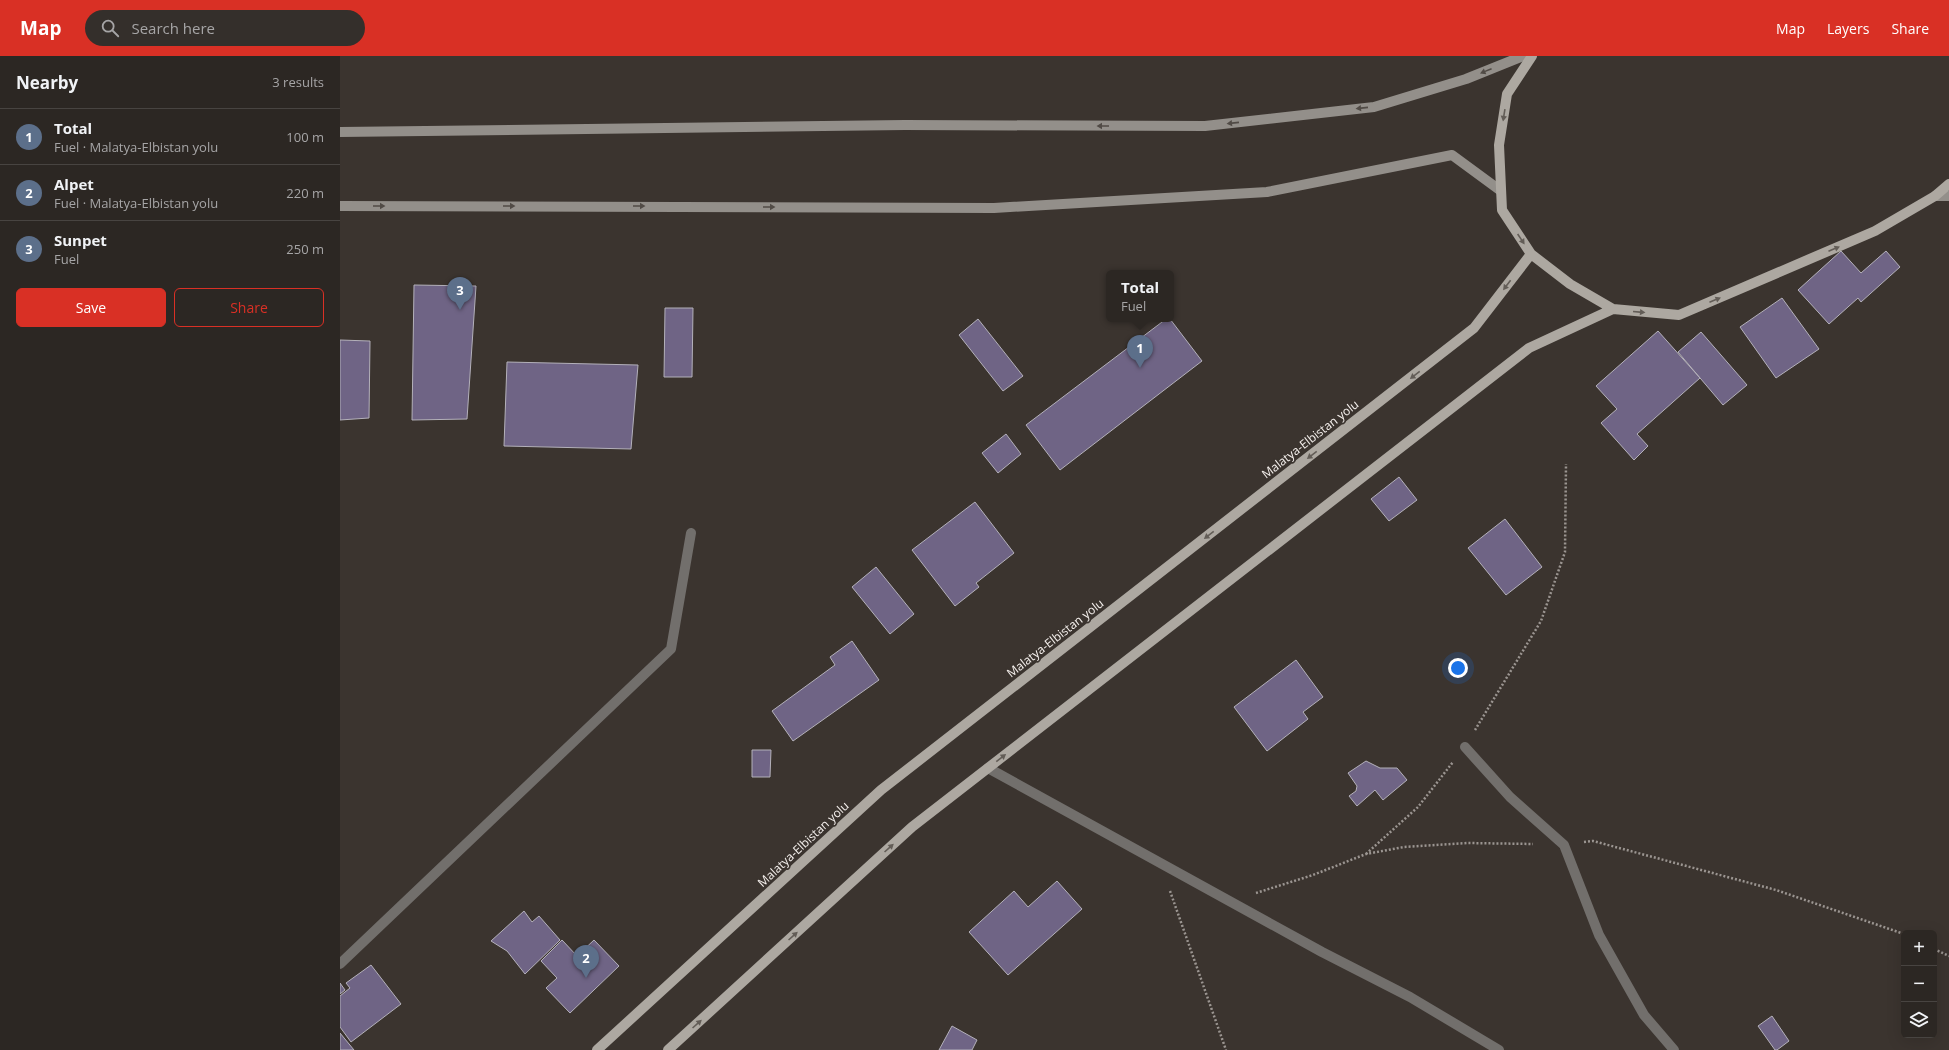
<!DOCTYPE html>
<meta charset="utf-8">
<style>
:root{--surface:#2c2723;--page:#342f2b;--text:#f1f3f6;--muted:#a6a5a6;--line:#484441;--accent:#d93025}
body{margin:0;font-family:"Open Sans",sans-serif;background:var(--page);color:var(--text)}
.controls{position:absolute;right:12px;bottom:12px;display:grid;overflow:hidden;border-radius:6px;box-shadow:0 4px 16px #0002}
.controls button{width:36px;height:36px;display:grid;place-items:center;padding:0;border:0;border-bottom:1px solid var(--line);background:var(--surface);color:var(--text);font:20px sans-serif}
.you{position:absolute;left:1118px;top:612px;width:14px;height:14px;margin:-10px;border:3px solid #fff;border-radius:50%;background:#1a73e8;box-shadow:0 0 0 6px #1a73e833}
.badge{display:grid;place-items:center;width:26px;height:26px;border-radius:50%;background:var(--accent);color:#fff;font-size:13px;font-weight:700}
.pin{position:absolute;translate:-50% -33px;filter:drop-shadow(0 1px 2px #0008)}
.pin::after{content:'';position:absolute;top:21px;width:14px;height:12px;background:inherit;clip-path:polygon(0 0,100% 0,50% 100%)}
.popup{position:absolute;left:766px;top:214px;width:68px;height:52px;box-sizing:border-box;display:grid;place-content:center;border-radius:6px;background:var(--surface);filter:drop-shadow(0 1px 3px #0005);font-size:13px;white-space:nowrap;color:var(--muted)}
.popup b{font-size:15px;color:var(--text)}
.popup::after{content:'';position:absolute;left:50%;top:100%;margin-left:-8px;border:8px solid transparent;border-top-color:var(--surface)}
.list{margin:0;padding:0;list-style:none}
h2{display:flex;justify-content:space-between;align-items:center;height:52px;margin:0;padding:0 16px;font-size:17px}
h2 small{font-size:13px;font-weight:400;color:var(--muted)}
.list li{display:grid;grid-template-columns:26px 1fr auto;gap:12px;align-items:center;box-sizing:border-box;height:56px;padding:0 16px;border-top:1px solid var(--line)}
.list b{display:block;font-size:15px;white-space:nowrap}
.list p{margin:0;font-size:13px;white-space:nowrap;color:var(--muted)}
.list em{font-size:13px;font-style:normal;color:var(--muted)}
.actions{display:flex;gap:8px;padding:12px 16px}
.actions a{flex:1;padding:9px 0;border:1px solid var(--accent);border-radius:6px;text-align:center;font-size:14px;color:var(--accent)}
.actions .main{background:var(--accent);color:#fff}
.icon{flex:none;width:22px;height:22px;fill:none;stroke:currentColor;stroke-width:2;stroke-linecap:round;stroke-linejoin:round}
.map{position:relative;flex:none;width:1609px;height:994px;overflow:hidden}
header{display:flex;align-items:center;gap:24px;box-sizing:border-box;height:56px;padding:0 20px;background:var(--accent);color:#fff}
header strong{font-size:19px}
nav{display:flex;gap:22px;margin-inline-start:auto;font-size:14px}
.search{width:280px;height:36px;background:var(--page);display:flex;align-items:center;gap:10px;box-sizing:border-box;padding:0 14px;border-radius:22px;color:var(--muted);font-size:15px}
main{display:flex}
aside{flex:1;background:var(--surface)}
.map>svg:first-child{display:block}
</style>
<header>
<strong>Map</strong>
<div class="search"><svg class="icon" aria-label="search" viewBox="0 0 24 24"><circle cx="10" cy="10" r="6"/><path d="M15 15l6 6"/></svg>Search here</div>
<nav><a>Map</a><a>Layers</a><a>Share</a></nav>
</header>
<main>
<aside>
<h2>Nearby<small>3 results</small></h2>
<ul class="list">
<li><span class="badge" style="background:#5c6f8a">1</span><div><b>Total</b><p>Fuel · Malatya-Elbistan yolu</p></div><em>100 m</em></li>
<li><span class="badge" style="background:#5c6f8a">2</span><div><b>Alpet</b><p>Fuel · Malatya-Elbistan yolu</p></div><em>220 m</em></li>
<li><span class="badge" style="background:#5c6f8a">3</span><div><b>Sunpet</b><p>Fuel</p></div><em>250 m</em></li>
</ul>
<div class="actions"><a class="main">Save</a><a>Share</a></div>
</aside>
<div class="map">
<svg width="1609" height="994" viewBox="0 0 1609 994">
<rect width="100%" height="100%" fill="#3b342f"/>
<path fill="#6f6485" stroke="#b4b1ba" d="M1501,195L1521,217L1546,195L1560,211L1521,246L1518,242L1489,268L1458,234Z
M74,229L136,230L127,363L72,364Z
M1442,242L1479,293L1436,322L1400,271Z
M325,252H353L352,321H324Z
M638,263L683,320L663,335L619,279Z
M826,263H830L862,305L720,414L686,369Z
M1318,275L1360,322L1297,378L1308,390L1294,404L1261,367L1277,353L1256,330Z
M1361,276L1407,329L1383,349L1338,296Z
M0,284L30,285L29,362L0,364Z
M167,306L298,309L291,393L164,390Z
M666,378L681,398L658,417L642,397Z
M1059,421L1077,444L1049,465L1031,443Z
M635,446L674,497L636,527L639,531L615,550L572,494Z
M1165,463L1202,511L1166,539L1128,492Z
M536,511L574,558L550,578L512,531Z
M512,585L539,624L453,685L432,655L495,609L490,601Z
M956,604L983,641L963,656L968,663L927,695L894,651Z
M412,694H431L430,721H412Z
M1026,705L1040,712H1057L1067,724L1043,744L1035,734L1017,750L1009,740L1016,735L1017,730L1008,717Z
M717,825L742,853L668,919L629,876L674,835L688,851Z
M184,855L192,866L199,860L220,884L185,918L167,895L151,885Z
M222,884L237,900L254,884L279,910L230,957L206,932L217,922L201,905Z
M31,909L61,948L11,986L0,971V940L10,932L6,927Z
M0,927L5,934L0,938Z
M1432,960L1449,985L1437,994H1435L1418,970Z
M612,970L637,984L632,994H599Z
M0,977L14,994H0Z"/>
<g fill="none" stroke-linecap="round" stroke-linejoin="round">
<path stroke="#9b9591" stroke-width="2.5" stroke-dasharray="2 2" stroke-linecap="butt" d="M1135,674L1201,565L1225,496L1226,408
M1244,786L1253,785L1436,834L1564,878
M1026,798L1078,751L1113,706
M830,835L886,994
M916,837L973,819L1026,798L1064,791L1128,787L1193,788
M1594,893L1609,900"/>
<path stroke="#726f6c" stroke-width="10" d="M1125,691L1170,741L1224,789L1259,879L1304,959L1334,994
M648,712L982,896L1070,941L1159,994
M0,908L331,593L351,477"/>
<path stroke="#938f8a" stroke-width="10" d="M0,76L565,69L865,70L1034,51L1126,23L1183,0
M1595,140H1609
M0,150L654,152L927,136L1112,99L1161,135"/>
<path stroke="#ada8a1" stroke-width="10" d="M1192,0L1167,38L1159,89L1162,154L1191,198L1230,228L1273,253L1339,259L1535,175L1595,140L1609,128
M257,994L541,734L1134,272L1191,198
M328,994L572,771L1189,292L1273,253"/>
</g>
<defs><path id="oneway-solid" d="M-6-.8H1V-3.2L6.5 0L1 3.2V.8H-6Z"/></defs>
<g fill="#514b46">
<use href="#oneway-solid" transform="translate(1146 15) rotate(158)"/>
<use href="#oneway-solid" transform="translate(1022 52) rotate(174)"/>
<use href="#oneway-solid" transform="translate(893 67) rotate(174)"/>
<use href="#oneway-solid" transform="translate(763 70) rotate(-180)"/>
<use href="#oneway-solid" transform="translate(39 150)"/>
<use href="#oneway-solid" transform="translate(169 150)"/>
<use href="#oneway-solid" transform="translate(299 150)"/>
<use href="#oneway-solid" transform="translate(429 151)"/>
</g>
<g fill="#635d57">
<use href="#oneway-solid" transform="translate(1164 59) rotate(99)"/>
<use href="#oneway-solid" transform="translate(1181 183) rotate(56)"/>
<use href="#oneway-solid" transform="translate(1494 193) rotate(-23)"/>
<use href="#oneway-solid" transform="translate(1167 229) rotate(127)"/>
<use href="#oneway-solid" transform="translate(1375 244) rotate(-23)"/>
<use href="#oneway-solid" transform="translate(1299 256) rotate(5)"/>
<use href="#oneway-solid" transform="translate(1075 319) rotate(142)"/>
<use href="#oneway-solid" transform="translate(972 399) rotate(142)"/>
<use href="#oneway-solid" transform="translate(869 479) rotate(142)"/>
<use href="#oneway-solid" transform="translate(661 702) rotate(-38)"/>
<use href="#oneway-solid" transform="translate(549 792) rotate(-42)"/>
<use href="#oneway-solid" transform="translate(453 880) rotate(-42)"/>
<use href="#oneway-solid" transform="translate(357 968) rotate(-42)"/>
</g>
<g text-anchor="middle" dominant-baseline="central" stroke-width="3.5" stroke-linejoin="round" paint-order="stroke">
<g font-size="12" fill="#f6f1ee" stroke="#3b342f">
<text transform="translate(970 383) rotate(-38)">Malatya-Elbistan yolu</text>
<text transform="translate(715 582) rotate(-38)">Malatya-Elbistan yolu</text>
<text transform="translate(463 788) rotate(-43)">Malatya-Elbistan yolu</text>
</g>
</g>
</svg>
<div class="controls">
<button>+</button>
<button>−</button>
<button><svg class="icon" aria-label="layers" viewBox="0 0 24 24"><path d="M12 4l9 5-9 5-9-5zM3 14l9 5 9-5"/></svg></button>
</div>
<div class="you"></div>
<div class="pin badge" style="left:800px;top:312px;background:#5c6f8a">1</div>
<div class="popup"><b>Total</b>Fuel</div>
<div class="pin badge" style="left:246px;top:922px;background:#5c6f8a">2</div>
<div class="pin badge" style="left:120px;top:254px;background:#5c6f8a">3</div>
</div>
</main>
